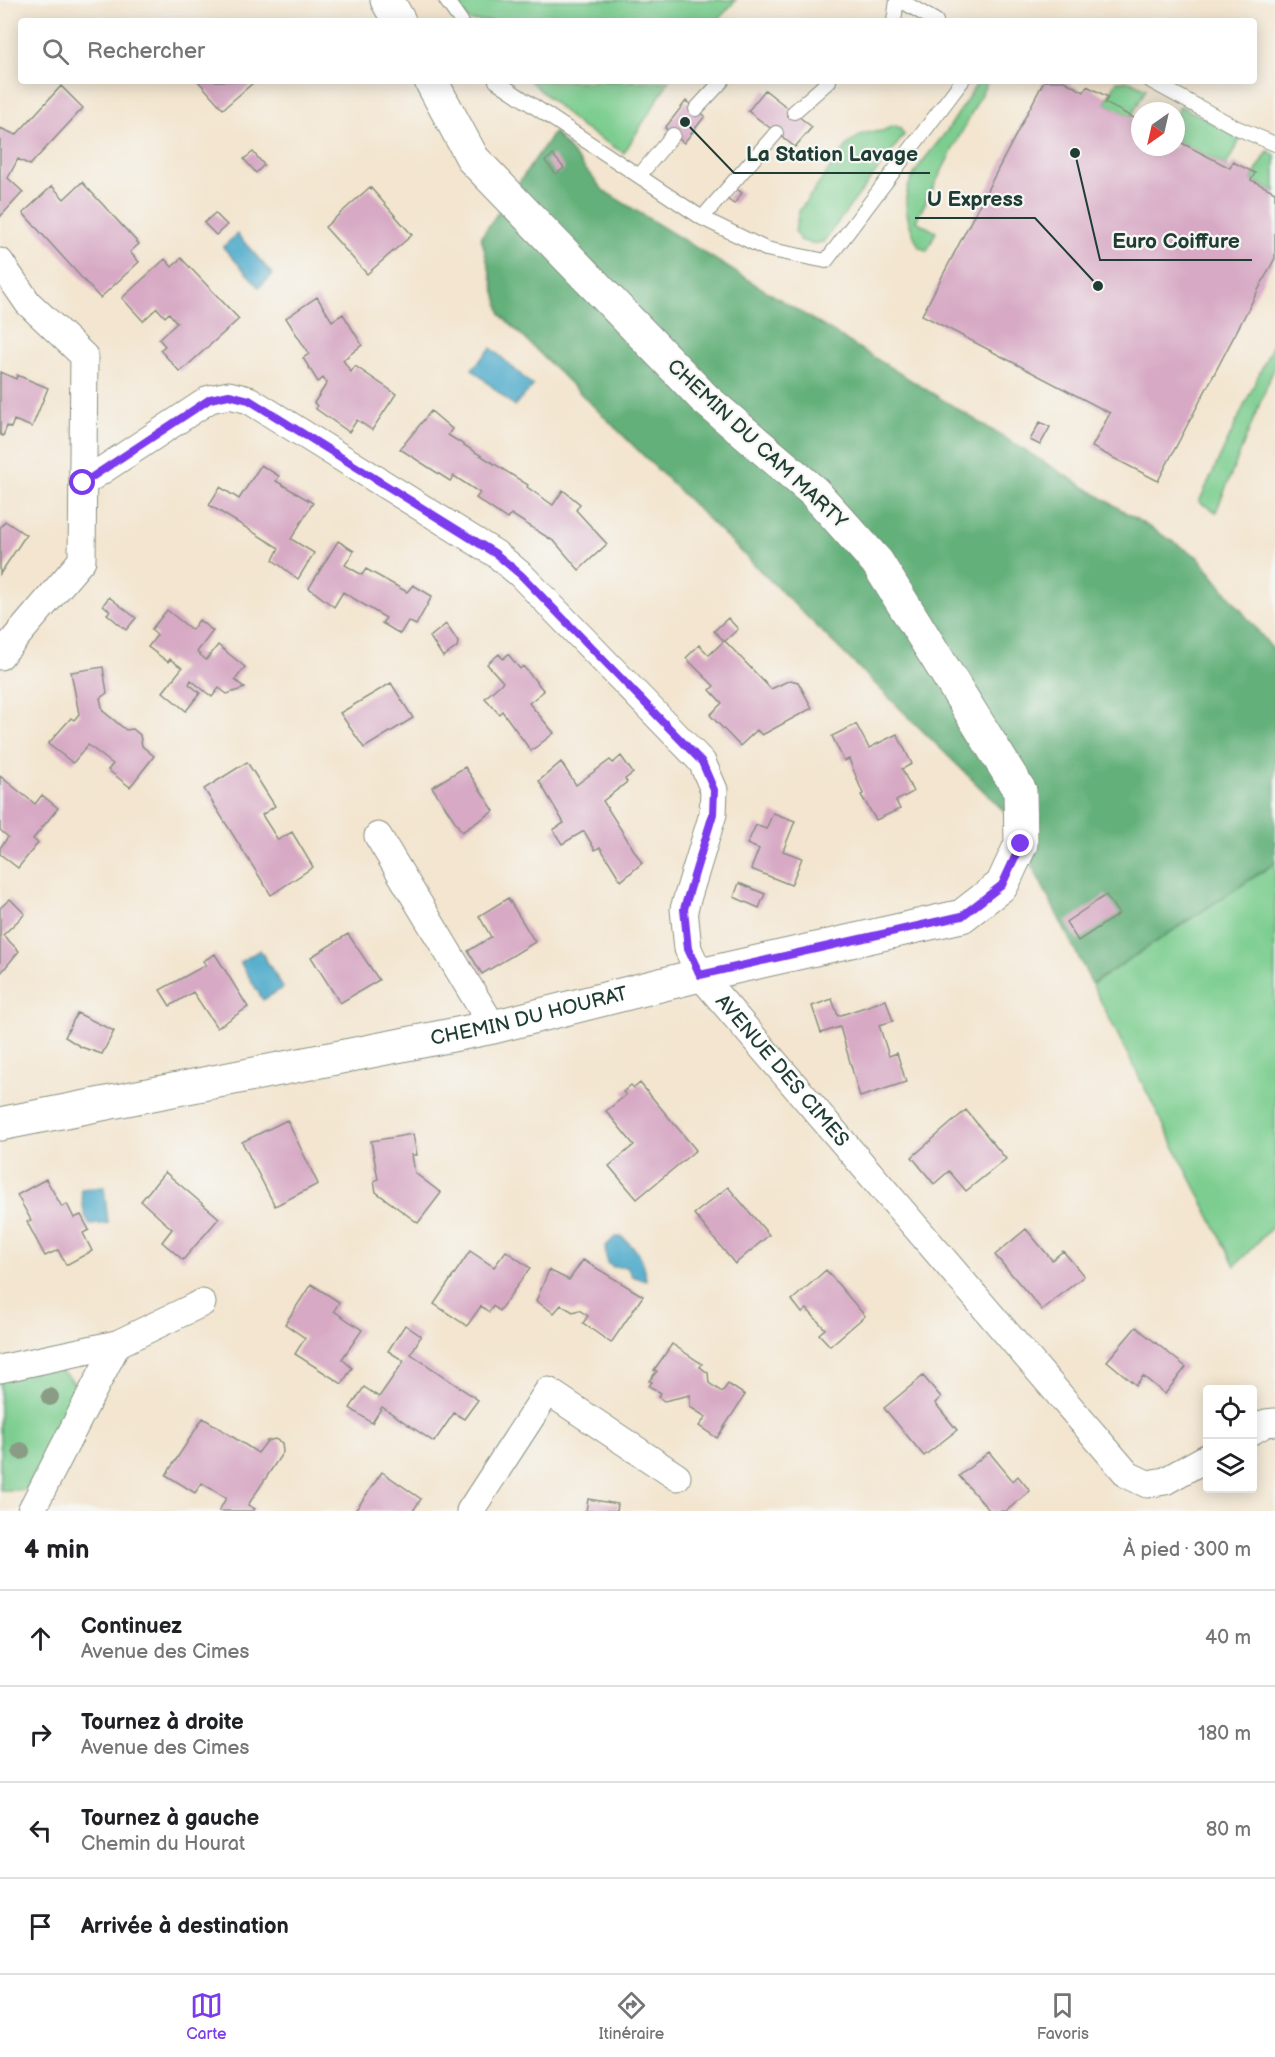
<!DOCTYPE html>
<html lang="fr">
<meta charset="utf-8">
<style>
:root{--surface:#fff;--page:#f2f2f2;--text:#202124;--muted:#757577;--line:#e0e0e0;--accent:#7c3aed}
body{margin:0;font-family:"Balsamiq Sans",sans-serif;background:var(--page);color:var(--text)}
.controls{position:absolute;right:18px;bottom:18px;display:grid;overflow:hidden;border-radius:6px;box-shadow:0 3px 15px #0003}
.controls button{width:54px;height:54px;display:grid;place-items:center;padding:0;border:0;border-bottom:2px solid var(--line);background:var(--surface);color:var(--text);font:30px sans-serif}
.compass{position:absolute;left:1131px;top:102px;width:54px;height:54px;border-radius:50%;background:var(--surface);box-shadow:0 3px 15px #0003;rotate:214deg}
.stop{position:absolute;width:18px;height:18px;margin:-14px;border:4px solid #7c3aed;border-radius:50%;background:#fff}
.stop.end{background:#7c3aed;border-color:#fff;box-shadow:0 2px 6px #0008}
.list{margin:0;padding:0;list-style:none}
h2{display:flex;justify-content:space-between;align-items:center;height:78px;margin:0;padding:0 24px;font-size:26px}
h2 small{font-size:20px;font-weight:400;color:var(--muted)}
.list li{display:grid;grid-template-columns:39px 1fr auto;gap:18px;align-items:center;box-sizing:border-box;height:96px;padding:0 24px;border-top:2px solid var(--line)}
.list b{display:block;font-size:22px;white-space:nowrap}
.list p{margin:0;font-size:20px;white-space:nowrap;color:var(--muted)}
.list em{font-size:20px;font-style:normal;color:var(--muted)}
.icon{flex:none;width:33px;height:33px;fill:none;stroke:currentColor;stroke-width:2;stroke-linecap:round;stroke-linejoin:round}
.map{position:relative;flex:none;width:1275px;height:1511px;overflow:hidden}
.search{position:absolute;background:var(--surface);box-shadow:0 3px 15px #0003;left:18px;right:18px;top:18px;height:66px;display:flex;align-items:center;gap:15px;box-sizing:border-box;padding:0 21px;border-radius:6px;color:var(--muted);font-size:22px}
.sheet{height:462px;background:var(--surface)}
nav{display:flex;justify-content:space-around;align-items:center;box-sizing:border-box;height:84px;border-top:2px solid var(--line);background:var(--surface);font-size:16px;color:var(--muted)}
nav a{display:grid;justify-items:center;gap:3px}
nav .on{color:var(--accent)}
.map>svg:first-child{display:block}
</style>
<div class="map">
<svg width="1275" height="1511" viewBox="0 0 1275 1511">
<rect width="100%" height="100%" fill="#f6f6f2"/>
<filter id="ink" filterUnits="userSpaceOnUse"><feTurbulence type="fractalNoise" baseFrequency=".0167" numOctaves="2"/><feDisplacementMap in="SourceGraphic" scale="12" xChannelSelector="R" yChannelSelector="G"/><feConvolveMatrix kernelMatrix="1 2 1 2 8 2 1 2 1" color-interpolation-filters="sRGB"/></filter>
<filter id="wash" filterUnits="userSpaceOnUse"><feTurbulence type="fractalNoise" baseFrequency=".008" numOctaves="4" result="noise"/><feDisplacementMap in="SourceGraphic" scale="24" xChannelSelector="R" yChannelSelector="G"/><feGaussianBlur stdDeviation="1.35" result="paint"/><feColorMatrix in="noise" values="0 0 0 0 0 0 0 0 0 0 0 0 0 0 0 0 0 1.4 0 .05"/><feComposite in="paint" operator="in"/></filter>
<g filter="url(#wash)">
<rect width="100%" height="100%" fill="#f3e5cf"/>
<path fill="#7bcd8f" stroke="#4d8562" stroke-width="1.5" d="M455,0H736L717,21H469Z
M530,81H669L624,153L581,127Z
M979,81H988L916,221L936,232L927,251L919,247C891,190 911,177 946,132C958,115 967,98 979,81Z
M1117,81H1130L1146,89L1131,117L1105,103Z
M1180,106L1241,137L1226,166L1176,140V114Z
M893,126L899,127L904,135L823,242L812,244L800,240L795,231L799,211L848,144L864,133L882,131Z
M1268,151L1275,155V192L1251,180Z
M1275,340V366L1216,512L1199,502Z
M1275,863V1224L1235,1266L1092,984Z
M51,1367C68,1373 75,1381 80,1398L39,1480L25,1490H0V1379Z"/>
<path fill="#64b07a" stroke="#427657" stroke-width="1.5" d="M554,132L604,191L1198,557L1275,652V863L1092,984L1005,812L501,315L481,237Z"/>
<path fill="#4daacb" stroke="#367480" stroke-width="1.5" d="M237,234L273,275L259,287L223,247Z
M491,348L533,386L514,406L472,369Z
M260,950L283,988L263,1000L240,962Z
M104,1187L108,1223L90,1225L84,1213L81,1189Z
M615,1237H622C640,1253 644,1256 646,1281L632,1276L627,1267H613L607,1263L605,1247Z"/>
<g id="blocks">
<path fill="#d7a9c4" d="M198,81H253L254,82L223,109Z
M1044,81H1064L1084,92L1087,86L1108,97L1105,103L1140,121V147H1176V140L1230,168L1233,162L1255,173L1251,180L1275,192V258L1158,481L1092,447L1110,413L922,315Z
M61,86L83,108L30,165L18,159L8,178L23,192L0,217V128L16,135Z
M765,90L812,127L795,147L748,111Z
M686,101L705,116L684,143L665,128Z
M253,152L264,165L256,173L244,159Z
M553,155L564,168L556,174L545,161Z
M82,182L139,244L130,252L139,262L100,298L23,213L52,186L64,199Z
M370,187L412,235L367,274L325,227Z
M735,188L742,193L734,204L727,199Z
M215,213L227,225L216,235L204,223Z
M181,258L239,319L180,372L160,350L165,346L159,339L177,323L169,313L165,317L157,308L143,321L122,298L165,259L172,267Z
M317,297L332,321L343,314L362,345L343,360L351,372L355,366L396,394L372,430L357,420L349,432L316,409L317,406L314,403L327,383L323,378L318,382L303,358L309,354L286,318Z
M0,372L16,379L17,375L48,388L32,427L14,420L11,428L7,426L3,436L0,434Z
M431,411L452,429L448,435L528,485L527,487L553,505L563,490L580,504L576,510L607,544L579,570L555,542L511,514L507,519L476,498L480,493L454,476L450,481L400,449Z
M1040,422L1050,427L1040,445L1030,440Z
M261,465L279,476L276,481L313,503L291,539L314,553L298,579L273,560L279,548L209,505L220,487L239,499Z
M5,521L26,535L0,574V528Z
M338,541L354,551L345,565L362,575L366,569L407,592L413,585L432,596L416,625L408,621L400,634L382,623L386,618L343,592L334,607L309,588Z
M109,597L136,618L126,630L107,614L110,611L103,605Z
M167,610L192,630L199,620L213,631L197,652L206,660L218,645L245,667L235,680L245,688L227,694L219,688L212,697L191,680L189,684L200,693L186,711L163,692L182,668L170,659L168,662L148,647L157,635L151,630Z
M728,618L738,629L725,641L771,689L790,680L798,682L812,708L762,735L757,730L740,746L710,715L722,703L710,690L714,686L686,658L699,645L709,655L724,641L714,631Z
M446,624L458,642L457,647L443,657L430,637Z
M499,654L503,659L508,654L520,669L523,666L544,691L529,703L554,733L531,751L502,711L499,714L485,698L503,682L487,664Z
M103,667L107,693L100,698L103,711L126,730L133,729L140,735L142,746L154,756L130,787L108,770L113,764L88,745L73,763L48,744L71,718L74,720L79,714L71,672Z
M391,683L413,718L364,748L340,713Z
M856,724L869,748L897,734L912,764L902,769L913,792L896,801L900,809L876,820L861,795L863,794L849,759L844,761L832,736Z
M621,756L633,773L625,779L627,782L603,801L642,863L621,881L600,847L595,850L584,831L562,844L553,830L564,823L539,781L561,762L576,785L610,760L613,763Z
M247,762L275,806L262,815L278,840L292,832L313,867L271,895L204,789Z
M465,767L494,811L462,832L432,787Z
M0,776L35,804L42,795L58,808L33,839L38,843L18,868L0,854V848L8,837L0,830Z
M773,813L795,821L783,851L802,858L791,885L751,869L759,849L747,844L756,825L766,829Z
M739,883L765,894L759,908L734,897Z
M1106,895L1119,914L1078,941L1066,922Z
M508,898L535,942L482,974L468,951L491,937L479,916Z
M10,899L25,914L3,935L19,951L0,974V908Z
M348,934L379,980L340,1003L311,957Z
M215,954L248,1007L217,1028L193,992L170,1006L160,990L206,965L203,961Z
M832,999L838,1016L886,1000L893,1021L879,1025L889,1056L897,1053L906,1082L860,1097L840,1027L821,1033L812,1006Z
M77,1013L114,1031L102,1054L81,1047L65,1037Z
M640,1083L696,1150L637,1199L609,1166L634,1145L606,1111L626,1095L623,1092L631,1085L634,1088Z
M966,1110L1006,1159L966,1191L949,1171L934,1184L912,1157Z
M287,1120L318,1184L275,1206L242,1142Z
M413,1134L417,1155H412L415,1173L441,1193L418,1223L376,1192L374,1181L378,1179L371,1141Z
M165,1172L219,1218L183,1260L162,1242L172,1229L141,1201Z
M46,1179L62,1207L67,1204L74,1218L81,1215L89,1230L83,1233L92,1251L66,1265L58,1250L45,1256L27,1222L31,1220L17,1195Z
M728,1187L769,1235L735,1264L694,1214Z
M1026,1229L1052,1260L1063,1251L1084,1276L1042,1310L995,1255Z
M470,1251L494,1267L506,1251L530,1268L499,1311L493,1306L489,1312L481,1306L467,1326L434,1304Z
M583,1260L643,1296L611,1343L583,1323L588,1316L579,1310L573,1312L561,1305L554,1313L536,1301L549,1270L569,1280Z
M826,1270L865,1316L830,1346L819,1334L825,1329L807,1309L802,1313L792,1300Z
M311,1284L339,1302L334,1311L362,1330L342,1359L352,1368L342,1384L295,1354L305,1338L285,1324Z
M405,1325L421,1336L411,1354L478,1400L464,1419L454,1413L434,1442L382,1407L372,1423L350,1408L364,1387L379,1397L404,1361L388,1351Z
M1136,1327L1186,1367L1165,1394L1143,1376L1136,1385L1107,1361Z
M672,1344L702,1364L700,1367L708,1373L709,1383L722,1392L728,1384L745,1395L717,1438L699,1426L706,1417L690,1407V1395L664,1401L658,1397L661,1393L649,1386L652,1382L649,1381L657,1371L654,1370Z
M923,1376L941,1397L935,1403L957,1430L924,1456L884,1408Z
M203,1418L258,1453L267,1441L275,1439L282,1443L283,1452L248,1505L255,1509L253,1511H219L226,1498L202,1483L195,1493L166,1475Z
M989,1452L1013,1481L1018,1476L1030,1491L1006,1511H990L959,1476Z
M382,1472L421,1499L413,1511H355Z
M588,1499L618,1504L617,1511H586Z"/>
</g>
</g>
<g filter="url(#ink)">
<use href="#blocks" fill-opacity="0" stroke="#899182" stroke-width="1.5"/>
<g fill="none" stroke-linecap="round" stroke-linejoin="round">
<defs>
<path id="lane" d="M446,0L461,21
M900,0L936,21
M894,21L897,0
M496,81L702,218L766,249L826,261L962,81
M1151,81L1235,127L1275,144
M696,109L722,81
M794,112L829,81
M639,176L673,135
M702,218L776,133"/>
<g id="street">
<path d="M0,262L28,303L84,356L82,560L0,656"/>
<path id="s1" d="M83,483L210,399L229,395L249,400L496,554L521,575L702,762L714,790L713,814L684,909L688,949L700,975L1128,1475L1147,1484L1165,1481L1208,1457"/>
<path d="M378,836L493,1027"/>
<path d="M0,1369L117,1344"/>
<path d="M1252,1431L1266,1423L1275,1422"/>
<path d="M31,1511L117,1344L202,1303"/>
<path d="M470,1511L548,1391L677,1477"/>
</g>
<g id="secondary">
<path d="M387,0L399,21"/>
<path id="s2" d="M0,1124L493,1027L700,975L962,916L1002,885L1021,844L1020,791L877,562L814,492L704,398L473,159L431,81"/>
</g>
</defs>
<use href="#lane" stroke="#899182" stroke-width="16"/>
<use href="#street" stroke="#899182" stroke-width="29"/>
<use href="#secondary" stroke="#899182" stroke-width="35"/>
<use href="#lane" stroke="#fff" stroke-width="14"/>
<use href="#street" stroke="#fff" stroke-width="27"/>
<use href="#secondary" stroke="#fff" stroke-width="33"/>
</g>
<g fill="#8b9c86">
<circle cx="50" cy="1397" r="9"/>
<circle cx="21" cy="1451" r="9"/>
</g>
</g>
<g fill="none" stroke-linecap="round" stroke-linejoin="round" filter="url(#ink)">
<path stroke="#7c3aed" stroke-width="8" d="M83,483L210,399L229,395L249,400L496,554L521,575L702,762L714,790L713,814L684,909L688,949L700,975L962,916L1002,885L1021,844"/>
</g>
<g text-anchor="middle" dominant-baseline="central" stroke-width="4.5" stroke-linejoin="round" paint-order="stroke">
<g font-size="20" fill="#1f3d34" stroke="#f6f6f2">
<text transform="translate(757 444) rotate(43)">CHEMIN DU CAM MARTY</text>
<text stroke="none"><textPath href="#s2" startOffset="540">CHEMIN DU HOURAT</textPath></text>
<text stroke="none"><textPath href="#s1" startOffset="1125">AVENUE DES CIMES</textPath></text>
</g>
</g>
<path fill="none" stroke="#1f3d34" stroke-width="2" d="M685 122L734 173H930M1098 286L1035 218H915M1075 153L1100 260H1252"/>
<g fill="#1f3d34" stroke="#f6f6f2" stroke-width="2">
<circle cx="685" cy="122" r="6"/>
<circle cx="1098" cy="286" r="6"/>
<circle cx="1075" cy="153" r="6"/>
</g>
<g font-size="21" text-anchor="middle" font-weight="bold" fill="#1f3d34" stroke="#f6f6f2" stroke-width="4.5" stroke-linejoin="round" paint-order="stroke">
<text x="832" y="161">La Station Lavage</text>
<text x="975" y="206">U Express</text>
<text x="1176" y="248">Euro Coiffure</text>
</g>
</svg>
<div class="controls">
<button><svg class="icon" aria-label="locate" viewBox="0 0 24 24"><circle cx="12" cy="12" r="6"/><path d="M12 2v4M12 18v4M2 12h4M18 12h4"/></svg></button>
<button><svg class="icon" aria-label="layers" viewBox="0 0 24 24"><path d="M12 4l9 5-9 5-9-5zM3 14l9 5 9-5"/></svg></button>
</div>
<svg class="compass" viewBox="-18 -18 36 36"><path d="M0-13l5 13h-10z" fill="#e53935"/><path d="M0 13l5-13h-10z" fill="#757577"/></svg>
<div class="stop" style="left:83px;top:483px"></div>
<div class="stop end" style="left:1021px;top:844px"></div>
<div class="search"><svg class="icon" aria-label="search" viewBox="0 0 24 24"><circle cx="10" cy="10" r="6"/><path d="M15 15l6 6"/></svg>Rechercher</div>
</div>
<section class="sheet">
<h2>4 min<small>À pied · 300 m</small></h2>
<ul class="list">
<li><svg class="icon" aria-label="ahead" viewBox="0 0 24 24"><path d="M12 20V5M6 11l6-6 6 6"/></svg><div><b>Continuez</b><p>Avenue des Cimes</p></div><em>40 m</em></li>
<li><svg class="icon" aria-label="right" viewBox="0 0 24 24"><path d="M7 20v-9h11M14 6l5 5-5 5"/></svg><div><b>Tournez à droite</b><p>Avenue des Cimes</p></div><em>180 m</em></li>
<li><svg class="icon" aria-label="left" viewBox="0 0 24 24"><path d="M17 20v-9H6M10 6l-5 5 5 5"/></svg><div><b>Tournez à gauche</b><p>Chemin du Hourat</p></div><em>80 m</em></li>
<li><svg class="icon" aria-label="arrive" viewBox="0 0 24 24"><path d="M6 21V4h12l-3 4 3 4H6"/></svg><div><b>Arrivée à destination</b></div></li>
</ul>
</section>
<nav>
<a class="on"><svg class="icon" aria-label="map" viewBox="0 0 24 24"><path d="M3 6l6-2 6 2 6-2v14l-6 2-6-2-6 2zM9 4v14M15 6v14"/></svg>Carte</a>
<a><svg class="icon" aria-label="directions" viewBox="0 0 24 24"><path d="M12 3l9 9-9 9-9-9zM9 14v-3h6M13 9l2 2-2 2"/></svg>Itinéraire</a>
<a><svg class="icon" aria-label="saved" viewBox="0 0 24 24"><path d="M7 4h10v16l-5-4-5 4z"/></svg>Favoris</a>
</nav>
